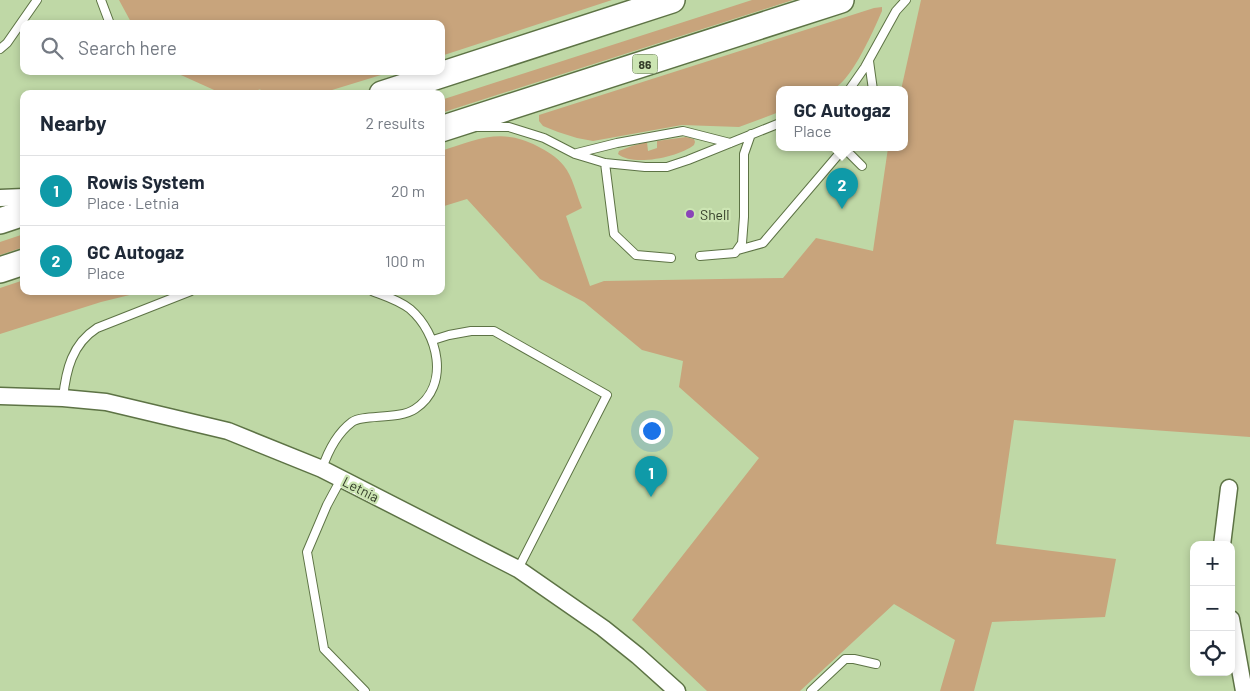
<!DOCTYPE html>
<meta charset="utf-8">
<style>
:root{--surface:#fff;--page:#f6f6f7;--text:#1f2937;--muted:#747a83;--line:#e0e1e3;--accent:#ea580c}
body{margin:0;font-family:Barlow,sans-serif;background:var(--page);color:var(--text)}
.controls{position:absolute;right:15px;bottom:15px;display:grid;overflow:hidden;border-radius:10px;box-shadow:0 2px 8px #0003}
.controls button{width:45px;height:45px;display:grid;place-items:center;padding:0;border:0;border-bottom:1px solid var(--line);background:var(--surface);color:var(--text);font:25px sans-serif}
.you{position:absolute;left:651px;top:430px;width:18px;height:18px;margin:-12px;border:4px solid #fff;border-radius:50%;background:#1a73e8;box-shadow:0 0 0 8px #1a73e833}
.badge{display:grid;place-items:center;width:32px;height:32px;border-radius:50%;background:var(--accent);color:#fff;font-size:16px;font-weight:700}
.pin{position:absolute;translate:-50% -41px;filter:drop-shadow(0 1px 2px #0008)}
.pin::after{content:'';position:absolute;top:26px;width:18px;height:15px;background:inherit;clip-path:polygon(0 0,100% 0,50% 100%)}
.popup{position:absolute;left:776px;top:86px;width:132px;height:65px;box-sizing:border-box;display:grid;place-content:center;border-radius:10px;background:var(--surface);filter:drop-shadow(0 1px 4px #0005);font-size:16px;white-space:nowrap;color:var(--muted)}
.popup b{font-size:19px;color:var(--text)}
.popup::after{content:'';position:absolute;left:50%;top:100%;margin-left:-10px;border:10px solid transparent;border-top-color:var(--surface)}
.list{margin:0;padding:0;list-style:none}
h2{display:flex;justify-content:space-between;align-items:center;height:65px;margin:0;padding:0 20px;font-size:21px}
h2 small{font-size:16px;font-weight:400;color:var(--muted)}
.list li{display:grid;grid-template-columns:32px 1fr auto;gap:15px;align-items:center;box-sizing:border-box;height:70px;padding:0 20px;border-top:1px solid var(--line)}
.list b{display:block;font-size:19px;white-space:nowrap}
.list p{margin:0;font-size:16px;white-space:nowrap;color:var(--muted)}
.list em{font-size:16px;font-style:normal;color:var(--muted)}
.icon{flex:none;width:28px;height:28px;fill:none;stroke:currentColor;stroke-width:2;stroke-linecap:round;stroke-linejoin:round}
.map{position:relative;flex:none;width:1250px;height:691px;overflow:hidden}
.search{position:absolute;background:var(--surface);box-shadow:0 2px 8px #0003;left:20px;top:20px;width:425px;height:55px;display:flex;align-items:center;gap:12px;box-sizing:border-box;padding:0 18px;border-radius:10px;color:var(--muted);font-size:19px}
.panel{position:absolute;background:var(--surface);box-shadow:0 2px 8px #0003;left:20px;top:90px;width:425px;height:205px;border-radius:10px}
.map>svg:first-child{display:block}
</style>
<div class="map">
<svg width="1250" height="691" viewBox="0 0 1250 691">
<rect width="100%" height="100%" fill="#bfd8a6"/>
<path fill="#c8a47c" d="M119,0H612L441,56V24H132Z
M752,0H793L441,113V100Z
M921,0H1250V437L1014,420L996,544L1116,559L1105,617L992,622L974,691H940L955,640L894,604L800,691H707L632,620L759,458L679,387L683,361L642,350L584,302L540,279L467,199L441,207V151C476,140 501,127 537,146C547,151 557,157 564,166C572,175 577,196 582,208L566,216L590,286L604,281L783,278L816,238L873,251L888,148H904V90H901Z
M882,7V11C874,29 850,86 830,90C819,93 792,90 780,90L779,112L739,127L682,125L593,141L577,138L558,132L543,126L539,121V115L874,8Z
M172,71H394L319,94H254L261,89L245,94H223Z
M686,137L694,139L695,142L694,145C679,157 633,167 618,154L619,151L632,146L647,142L648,151L657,148V141Z
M24,234V247L0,255V242Z
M24,280V291H146L101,302L0,334V288Z"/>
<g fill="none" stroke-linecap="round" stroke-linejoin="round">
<defs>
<path id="lane" d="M101,0L110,24
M0,49L7,43L37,0
M869,61L873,90
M849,90L865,67L896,11L906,0
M477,127H509L544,138L575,154L605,163L645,167H667L688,160L780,123
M844,148L862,166
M577,153L617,143L683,131L730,143
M605,163L614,234L636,255L671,258
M738,250L763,243L844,148
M700,256L735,253L742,243L744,217V154L751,134
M433,340L449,335L471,331H494L607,395L518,569
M63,398C66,370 72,344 97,328L191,291
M322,469C328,451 336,434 352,422C363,414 399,420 415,409C451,385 438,333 410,309C399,300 385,296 372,291
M341,479L327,505L307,552L324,649L365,691
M811,691L845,659H854L876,664"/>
<path id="street" d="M0,198L24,197
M0,396L63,398L106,402L228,431L322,469L518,569L603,628L638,656L677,691
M1222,545L1229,488
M1231,619L1244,691"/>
<path id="primary" d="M382,94L672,0
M441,129L841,0
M0,221L24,213
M0,270L24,262"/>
</defs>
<use href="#lane" stroke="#5d7345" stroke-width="10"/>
<use href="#street" stroke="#5d7345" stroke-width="19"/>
<use href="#primary" stroke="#5d7345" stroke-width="28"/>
<use href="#lane" stroke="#fff" stroke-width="8"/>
<use href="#street" stroke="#fff" stroke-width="16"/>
<use href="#primary" stroke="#fff" stroke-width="25"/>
</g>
<circle fill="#8a45b8" stroke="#cce5b3" stroke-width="2" cx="690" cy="214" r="5"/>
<g text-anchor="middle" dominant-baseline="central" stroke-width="4.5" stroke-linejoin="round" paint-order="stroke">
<rect fill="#cce5b3" stroke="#616f52" stroke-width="1" x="632.5" y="54.5" width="25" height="19" rx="4"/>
<g font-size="12" font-weight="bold" fill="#333d29">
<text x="645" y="64">86</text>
</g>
<g font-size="14" fill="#333d29" stroke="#cce5b3" text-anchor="start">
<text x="700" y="214">Shell</text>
</g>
<g font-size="14" fill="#333d29" stroke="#cce5b3">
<text transform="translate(361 489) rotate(27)">Letnia</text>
</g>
</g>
</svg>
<div class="controls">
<button>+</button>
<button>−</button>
<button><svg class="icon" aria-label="locate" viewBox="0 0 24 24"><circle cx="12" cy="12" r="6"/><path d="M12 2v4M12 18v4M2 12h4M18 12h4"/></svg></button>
</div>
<div class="you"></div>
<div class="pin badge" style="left:651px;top:497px;background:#0f9aa8">1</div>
<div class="pin badge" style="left:842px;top:209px;background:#0f9aa8">2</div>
<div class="popup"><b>GC Autogaz</b>Place</div>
<div class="search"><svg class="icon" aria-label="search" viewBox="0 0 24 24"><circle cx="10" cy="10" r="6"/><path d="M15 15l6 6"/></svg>Search here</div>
<section class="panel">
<h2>Nearby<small>2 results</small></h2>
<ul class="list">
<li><span class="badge" style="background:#0f9aa8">1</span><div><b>Rowis System</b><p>Place · Letnia</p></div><em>20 m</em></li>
<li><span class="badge" style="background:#0f9aa8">2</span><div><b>GC Autogaz</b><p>Place</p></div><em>100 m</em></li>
</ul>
</section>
</div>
